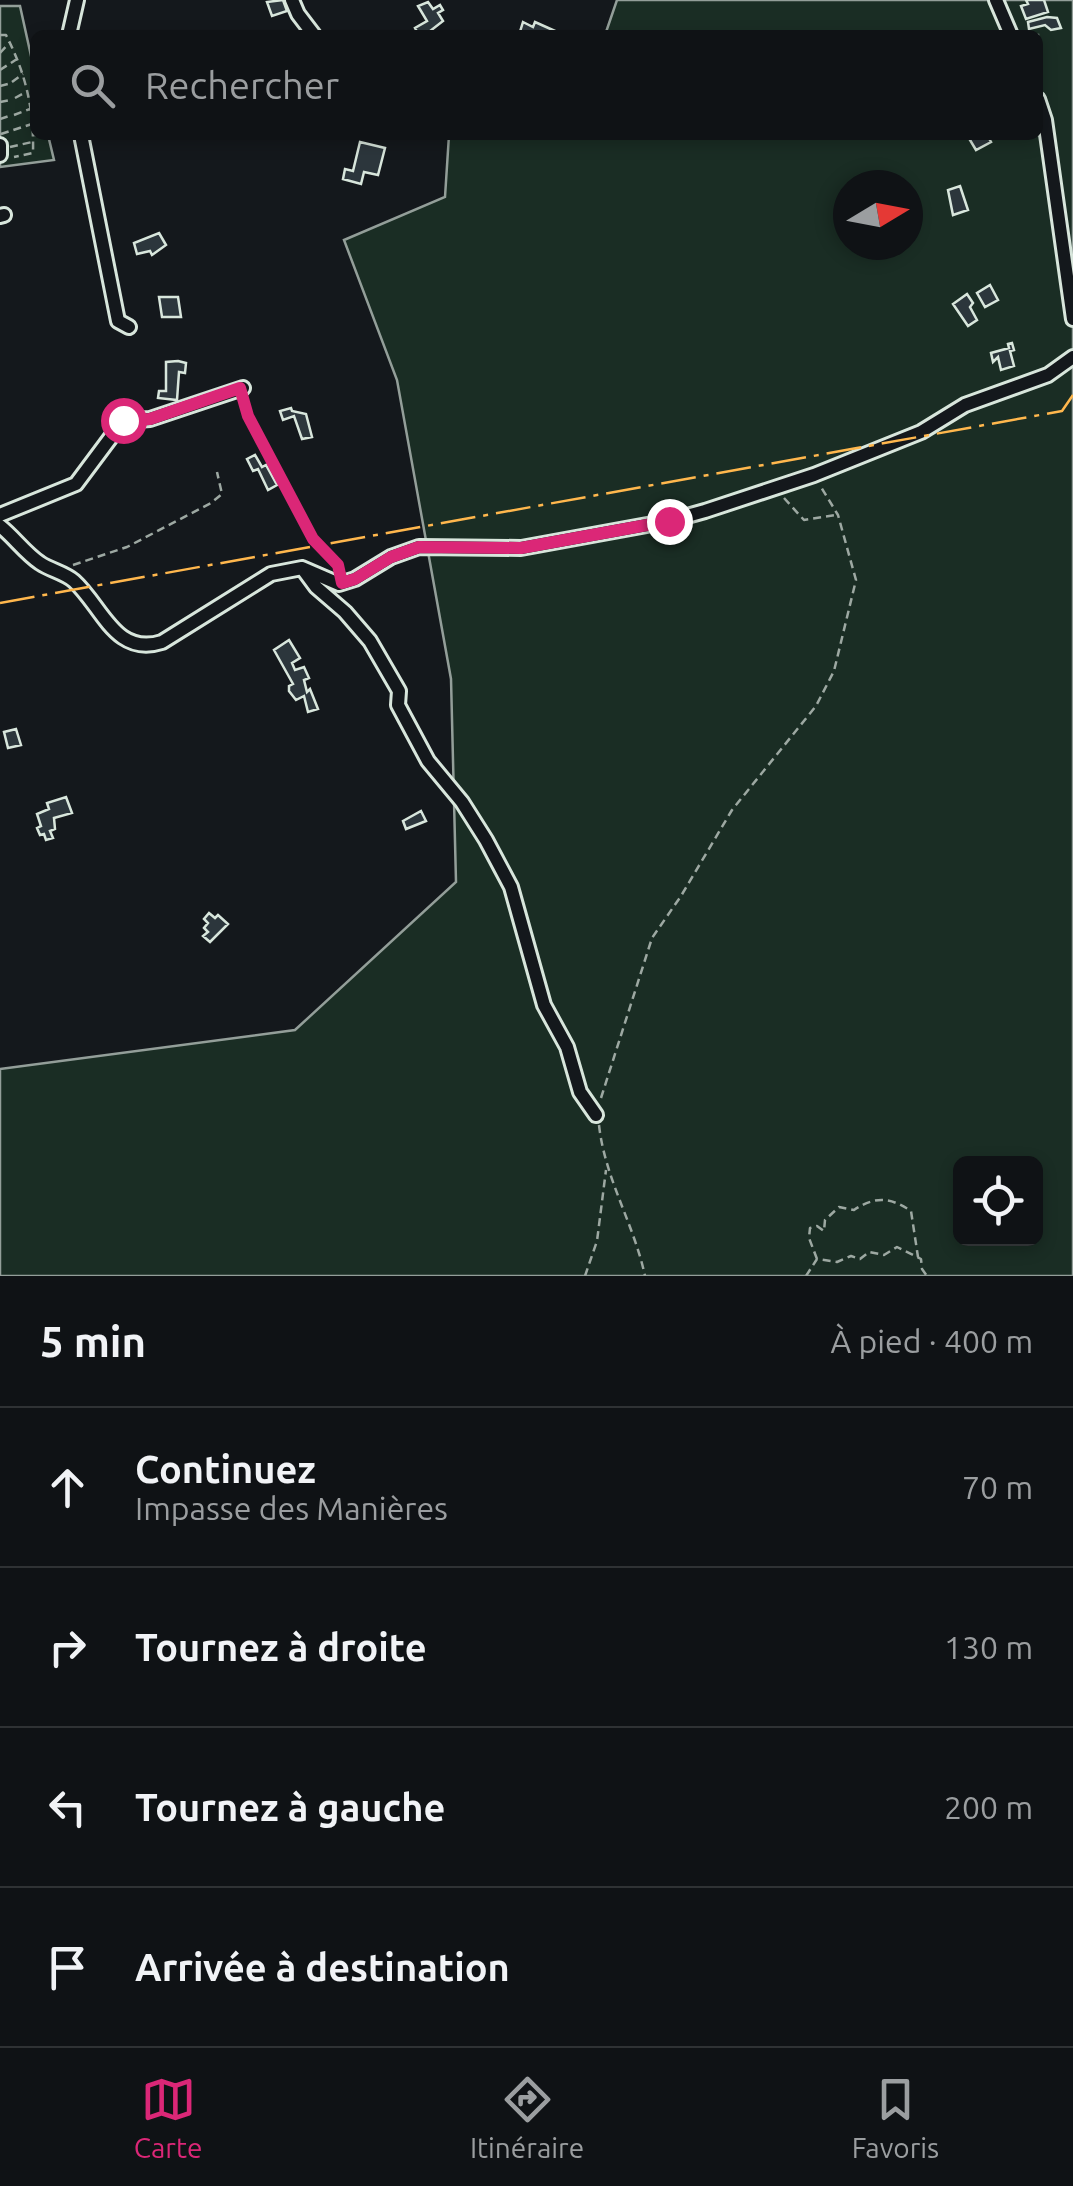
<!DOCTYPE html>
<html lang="fr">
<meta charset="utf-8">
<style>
:root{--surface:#0f1215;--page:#181b1e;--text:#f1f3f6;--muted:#9b9ea0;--line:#2f3234;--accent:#db2777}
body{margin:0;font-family:Ubuntu,sans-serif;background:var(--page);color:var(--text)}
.controls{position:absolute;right:30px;bottom:30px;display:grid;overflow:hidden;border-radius:15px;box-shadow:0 5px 15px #0003}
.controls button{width:90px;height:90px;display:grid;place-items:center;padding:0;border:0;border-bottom:2px solid var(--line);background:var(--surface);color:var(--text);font:50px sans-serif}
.compass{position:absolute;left:833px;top:170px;width:90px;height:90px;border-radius:50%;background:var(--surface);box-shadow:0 5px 15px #0003;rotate:80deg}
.stop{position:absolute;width:30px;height:30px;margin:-22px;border:8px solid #db2777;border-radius:50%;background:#fff}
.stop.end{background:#db2777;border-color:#fff;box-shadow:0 2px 10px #0008}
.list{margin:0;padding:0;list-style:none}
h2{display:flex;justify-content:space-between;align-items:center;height:130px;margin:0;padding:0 40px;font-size:42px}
h2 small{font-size:32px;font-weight:400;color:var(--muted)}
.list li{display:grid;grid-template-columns:65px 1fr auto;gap:30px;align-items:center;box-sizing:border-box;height:160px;padding:0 40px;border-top:2px solid var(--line)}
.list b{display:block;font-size:38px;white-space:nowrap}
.list p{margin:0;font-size:32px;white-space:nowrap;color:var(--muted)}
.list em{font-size:32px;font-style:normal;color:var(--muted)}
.icon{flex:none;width:55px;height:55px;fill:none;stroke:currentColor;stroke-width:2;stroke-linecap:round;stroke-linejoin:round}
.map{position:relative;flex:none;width:1073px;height:1276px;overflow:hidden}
.search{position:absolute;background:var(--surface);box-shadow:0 5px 15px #0003;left:30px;right:30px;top:30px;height:110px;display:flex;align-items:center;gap:25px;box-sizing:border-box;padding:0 35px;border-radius:15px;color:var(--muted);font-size:38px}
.sheet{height:770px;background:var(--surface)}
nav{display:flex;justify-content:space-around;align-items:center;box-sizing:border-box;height:140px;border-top:2px solid var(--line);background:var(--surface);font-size:28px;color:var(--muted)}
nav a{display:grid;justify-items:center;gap:5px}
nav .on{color:var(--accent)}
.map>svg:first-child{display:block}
</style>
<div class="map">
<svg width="1073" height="1276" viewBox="0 0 1073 1276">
<rect width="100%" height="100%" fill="#14181c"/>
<path fill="#1a2d24" stroke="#939e99" stroke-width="2.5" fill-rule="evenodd" d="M617,0H1073V1276H0V1069L295,1030L456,882L451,679L397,380L344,240L445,197L449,135H1038V35H605ZM848,185H908V245H848ZM960,1164H1036V1238H960Z
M0,6H20L35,74V135H48L54,160L0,167Z"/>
<path fill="#2c363c" stroke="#d8e6dc" stroke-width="2.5" d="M283,0L287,11L272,16L267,2Z
M1026,0H1044L1048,12L1026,19L1021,6L1028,4Z
M428,2L433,9L440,5L443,10L438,13L443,21L425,35H419L415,28L427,21L418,6Z
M1047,17L1057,18L1061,28L1051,30L1045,25L1029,29L1028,22Z
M523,22L533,27L535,22L564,35H519Z
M967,135H987L991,142L976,150Z
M360,142L385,148L378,175L364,172L361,184L343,179L345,169L353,171Z
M960,186L968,210L953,215L948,190Z
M159,233L166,245L152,255L150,251L137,254L134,243Z
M990,285L998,300L985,307L977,293Z
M967,294L973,303L970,307L977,320L968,326L953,304Z
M159,297H178L181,317H162Z
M1012,343L1014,350L1010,351L1014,366L1001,370L998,357L993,362L991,353L1009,348L1008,344Z
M178,361L186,363L185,373L179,372L177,400L158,398L159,391H166V362Z
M291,408L292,411L306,414L312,437L302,439L294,416L283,420L280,411Z
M255,455L262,467L266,465L277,485L268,490L258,469L253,471L247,459Z
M289,640L300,658L292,663L295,670L304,667L309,678L304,680L307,692L310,689L318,709L308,712L304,696L296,700L289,691V686L293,684L274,650Z
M16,729L21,745L8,748L4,732Z
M66,797L72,813L54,818L55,829L50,831L53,838L46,840L44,834L40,835L37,828L41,826L37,814L49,809L47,803Z
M421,811L426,821L406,829L403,821Z
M209,913L215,918L218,915L228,924L210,942L203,936L208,932L204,928L208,923L204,919Z"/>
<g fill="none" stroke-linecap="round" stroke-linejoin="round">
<defs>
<path id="minor" d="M292,0L298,14L314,35
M996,0L1011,35
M69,35L77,0
M1038,99L1045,120L1073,319
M81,135L118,321L129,327
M0,145V155
M0,216L4,215
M0,515L76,484L123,421L150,419L243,388
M0,526C14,537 25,553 40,563C50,570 65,573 74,581C102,606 115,657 162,642L271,574L302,568L339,584L355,579L391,557L419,547L521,548L669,521L705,511L814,475L921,432L965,405L1048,375L1073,357
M302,568L316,587L345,612L370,641L399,691L398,705L428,761L462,802L486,840L511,887L544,1005L567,1047L580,1092L596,1115"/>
</defs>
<use href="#minor" stroke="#d8e6dc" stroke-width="18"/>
<path stroke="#9da8a2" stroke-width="2.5" stroke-dasharray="8 5" stroke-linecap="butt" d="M0,35H6C26,74 34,109 33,153L14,157
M0,53L9,43
M0,70L17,59
M12,82L23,74
M0,86L8,84
M15,98L28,91
M0,102L10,100
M14,115L30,109
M0,119L9,116
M1,134L32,124
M10,147L32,142
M243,399L248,416L313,539L339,569
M784,498L804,520L836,515
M73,565L127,547L211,503L222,494L217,472
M601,1098L652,938L681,896L732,810L816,706L834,671L856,580L838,515L821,487
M599,1125C605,1179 634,1224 645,1276
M817,1259L809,1238L810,1228L817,1226L824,1231L825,1220L839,1207L854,1210C875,1196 890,1197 911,1211L918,1257
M585,1276L597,1241L606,1170
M806,1276L817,1259L837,1262L851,1256L860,1259L869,1252L884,1255L897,1247L921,1259L922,1269L927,1276"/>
<use href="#minor" stroke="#14181c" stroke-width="12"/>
<path stroke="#ffb74d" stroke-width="2.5" stroke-dasharray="35 8 5 8" stroke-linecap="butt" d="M0,603L1062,411L1073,395"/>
</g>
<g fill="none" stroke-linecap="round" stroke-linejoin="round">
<path stroke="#db2777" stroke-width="12" d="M123,420L150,419L240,388L248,416L313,539L338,565L342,583L355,579L391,557L419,547L521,548L669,521"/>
</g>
</svg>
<div class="controls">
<button><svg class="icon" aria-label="locate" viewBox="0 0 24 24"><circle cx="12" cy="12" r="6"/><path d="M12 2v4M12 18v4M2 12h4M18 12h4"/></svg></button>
</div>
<svg class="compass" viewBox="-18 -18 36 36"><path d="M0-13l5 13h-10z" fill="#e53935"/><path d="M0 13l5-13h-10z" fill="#9b9ea0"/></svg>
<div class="stop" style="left:123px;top:420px"></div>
<div class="stop end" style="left:669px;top:521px"></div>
<div class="search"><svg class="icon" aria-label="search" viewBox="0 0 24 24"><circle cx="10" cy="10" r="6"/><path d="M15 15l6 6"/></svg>Rechercher</div>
</div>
<section class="sheet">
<h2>5 min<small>À pied · 400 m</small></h2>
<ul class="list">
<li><svg class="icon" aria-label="ahead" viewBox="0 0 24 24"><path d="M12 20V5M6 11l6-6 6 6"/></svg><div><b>Continuez</b><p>Impasse des Manières</p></div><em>70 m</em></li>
<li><svg class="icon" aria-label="right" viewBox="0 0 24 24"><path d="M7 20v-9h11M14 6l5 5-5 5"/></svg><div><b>Tournez à droite</b></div><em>130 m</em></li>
<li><svg class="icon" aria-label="left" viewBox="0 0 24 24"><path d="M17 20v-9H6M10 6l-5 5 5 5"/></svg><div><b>Tournez à gauche</b></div><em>200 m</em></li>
<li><svg class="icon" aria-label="arrive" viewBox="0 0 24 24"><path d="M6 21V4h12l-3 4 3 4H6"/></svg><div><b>Arrivée à destination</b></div></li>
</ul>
</section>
<nav>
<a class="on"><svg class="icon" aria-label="map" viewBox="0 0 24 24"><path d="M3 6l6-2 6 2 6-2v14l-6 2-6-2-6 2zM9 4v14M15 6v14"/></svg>Carte</a>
<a><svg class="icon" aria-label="directions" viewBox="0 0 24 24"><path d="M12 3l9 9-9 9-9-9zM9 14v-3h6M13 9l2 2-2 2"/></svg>Itinéraire</a>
<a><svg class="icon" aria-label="saved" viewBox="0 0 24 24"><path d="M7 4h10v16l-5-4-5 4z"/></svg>Favoris</a>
</nav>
